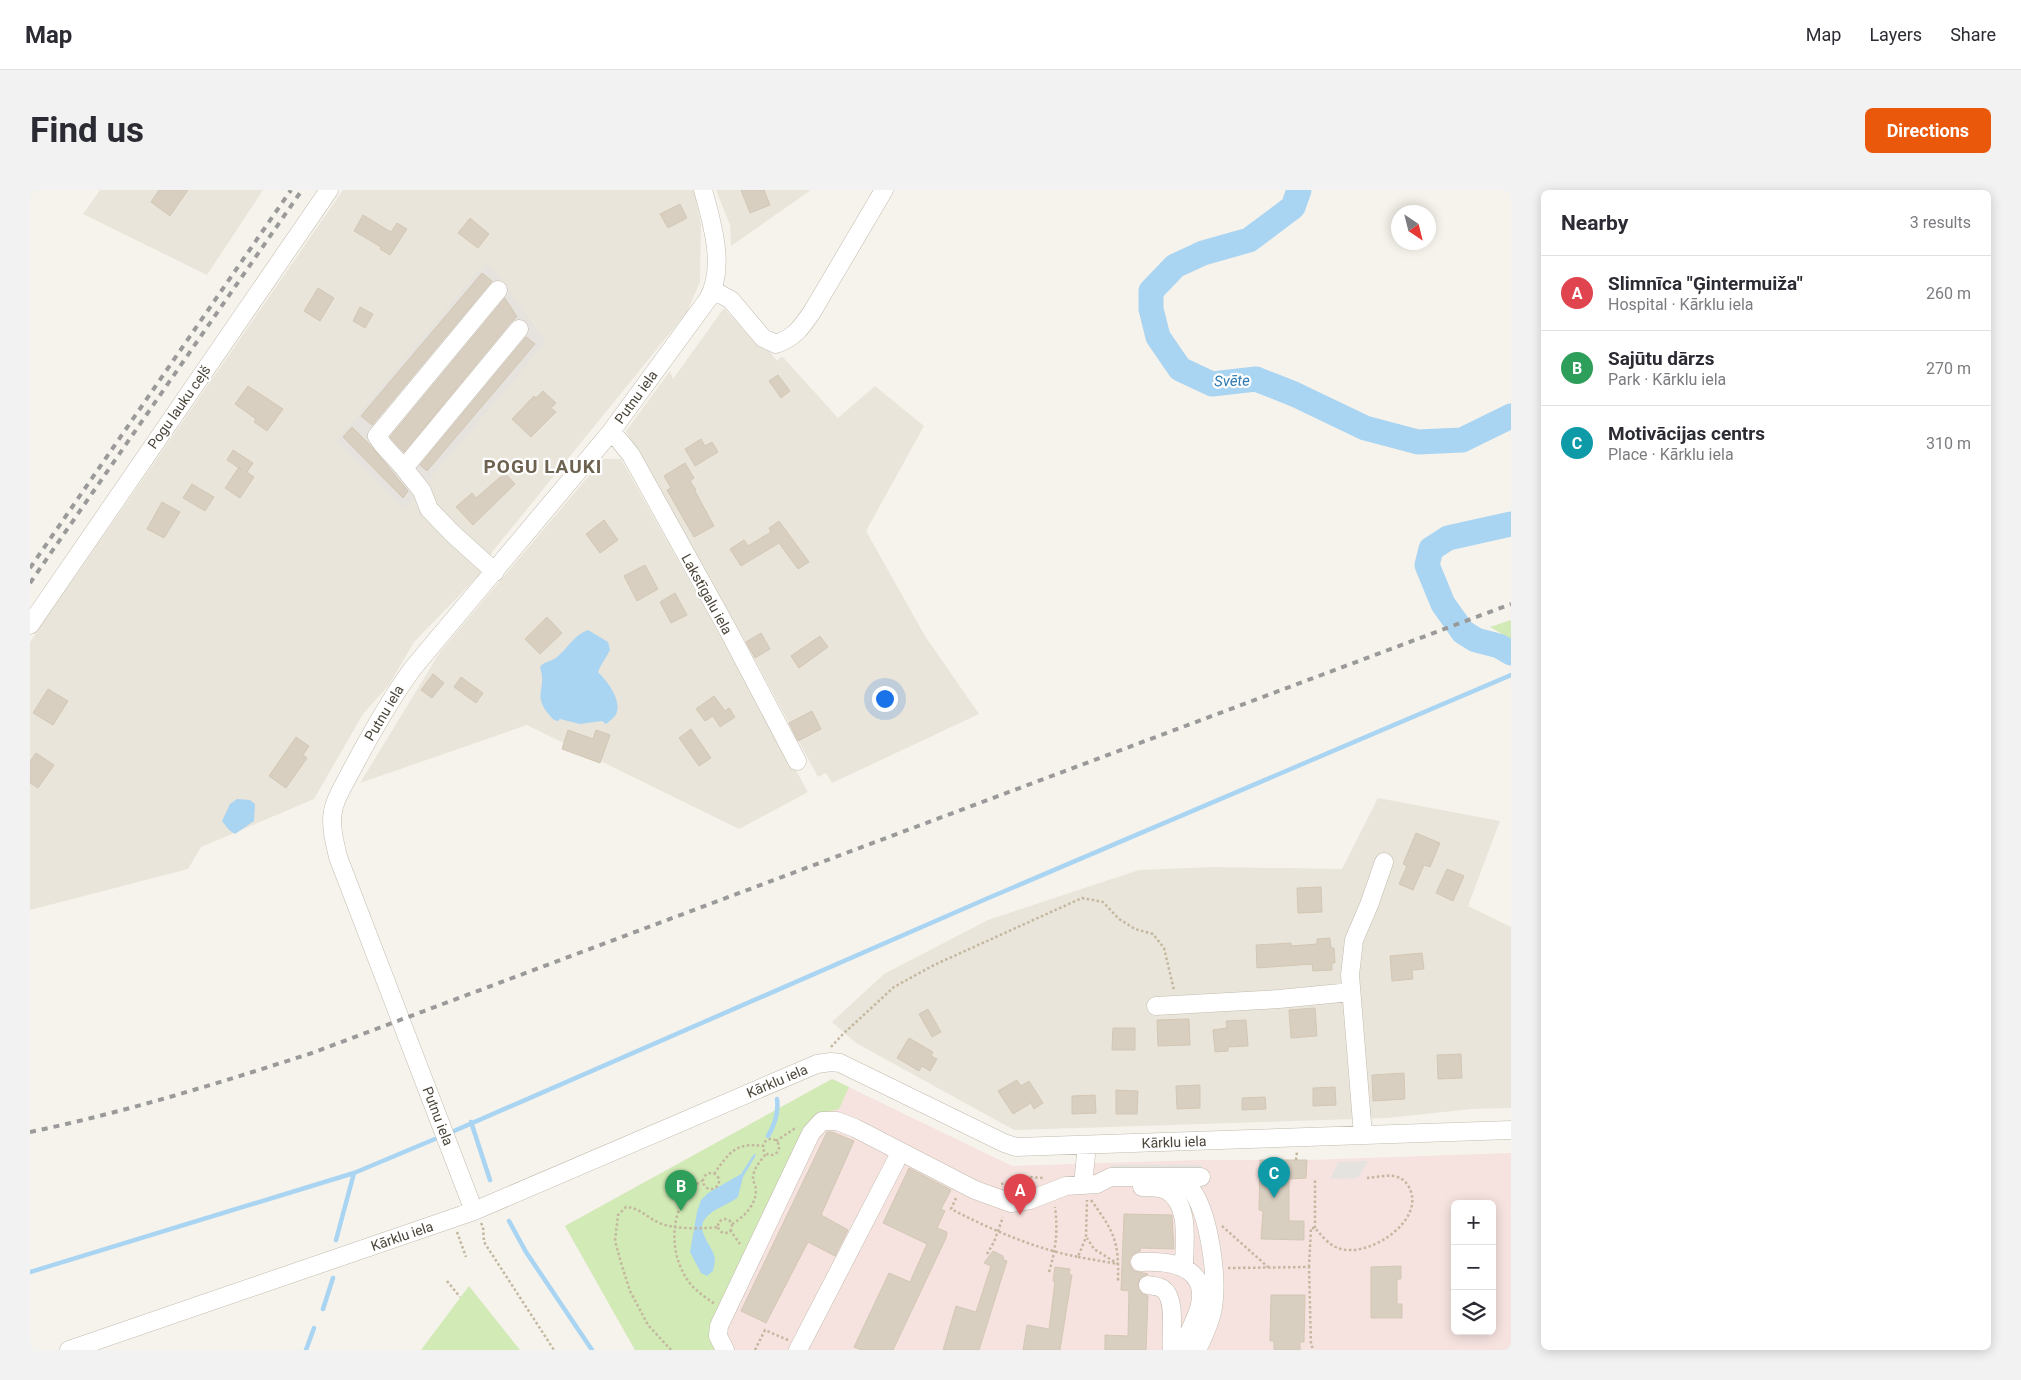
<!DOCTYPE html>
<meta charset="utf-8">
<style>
:root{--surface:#fff;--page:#f2f2f3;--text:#2b2b33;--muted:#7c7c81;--line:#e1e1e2;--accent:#ea580c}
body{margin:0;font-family:Roboto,sans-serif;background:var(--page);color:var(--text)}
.controls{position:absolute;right:15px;bottom:15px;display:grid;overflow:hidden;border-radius:8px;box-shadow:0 2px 12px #0003}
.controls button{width:45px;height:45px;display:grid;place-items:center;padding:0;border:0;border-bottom:1px solid var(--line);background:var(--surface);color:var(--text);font:25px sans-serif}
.compass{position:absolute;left:1361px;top:15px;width:45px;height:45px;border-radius:50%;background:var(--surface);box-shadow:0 2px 12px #0003;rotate:145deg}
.you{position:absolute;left:854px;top:508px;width:18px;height:18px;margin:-12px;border:4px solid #fff;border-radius:50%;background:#1a73e8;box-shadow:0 0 0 8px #1a73e833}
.badge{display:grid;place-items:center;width:32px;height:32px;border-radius:50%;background:var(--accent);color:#fff;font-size:16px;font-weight:700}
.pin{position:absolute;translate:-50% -41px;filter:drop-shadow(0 1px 2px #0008)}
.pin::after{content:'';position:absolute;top:26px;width:18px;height:15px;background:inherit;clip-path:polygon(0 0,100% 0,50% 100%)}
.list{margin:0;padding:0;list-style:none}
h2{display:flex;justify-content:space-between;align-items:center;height:65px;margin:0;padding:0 20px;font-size:21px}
h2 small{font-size:16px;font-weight:400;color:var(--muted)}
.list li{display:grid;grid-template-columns:32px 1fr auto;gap:15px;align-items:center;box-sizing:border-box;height:75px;padding:0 20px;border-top:1px solid var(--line)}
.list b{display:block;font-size:19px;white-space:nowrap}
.list p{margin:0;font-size:16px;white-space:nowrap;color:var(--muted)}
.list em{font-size:16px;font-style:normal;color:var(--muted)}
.icon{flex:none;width:28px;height:28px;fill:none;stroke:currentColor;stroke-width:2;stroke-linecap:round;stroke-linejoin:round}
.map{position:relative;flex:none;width:1481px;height:1160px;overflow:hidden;border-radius:8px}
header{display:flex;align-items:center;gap:30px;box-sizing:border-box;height:70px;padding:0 25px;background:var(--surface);border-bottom:1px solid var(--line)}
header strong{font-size:24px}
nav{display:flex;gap:28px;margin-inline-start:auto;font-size:18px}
.intro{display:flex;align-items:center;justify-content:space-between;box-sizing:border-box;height:120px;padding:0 30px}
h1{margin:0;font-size:35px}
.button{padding:12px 22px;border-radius:8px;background:var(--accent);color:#fff;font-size:18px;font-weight:700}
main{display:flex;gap:30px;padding:0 30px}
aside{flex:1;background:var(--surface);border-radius:8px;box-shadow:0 2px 12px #0003}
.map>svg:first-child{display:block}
</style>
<header>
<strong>Map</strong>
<nav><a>Map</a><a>Layers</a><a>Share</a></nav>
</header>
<div class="intro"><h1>Find us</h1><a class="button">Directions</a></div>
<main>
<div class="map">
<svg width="1481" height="1160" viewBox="0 0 1481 1160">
<rect width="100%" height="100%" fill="#f6f3ec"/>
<path fill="#eae5da" d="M70,0H233L177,85L53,24Z
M313,0H664L671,35L670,92L657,122L463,361L451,383L384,452L359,495L333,524L284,609L171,657L158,679L0,720V452Z
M686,0H781L701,56L700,35Z
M694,118L730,158L739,161L747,171L752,166L808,228L845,196L894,236L836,341L895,446L949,524L802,593L796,583L788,587L710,442L596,241L640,181L643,189Z
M573,269H591L778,602L709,639L497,535L330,593L410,462Z
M1348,608L1470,631L1438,716L1481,737V918L1442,919L1357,928L984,940L826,853L802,832L854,784L958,730L1109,680L1185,677L1312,679Z"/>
<path fill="#e6e2dd" d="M457,71L516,152L374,320L306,251Z"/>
<path fill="#f6e3e0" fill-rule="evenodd" d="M802,889L982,976L1170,970H1277L1481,963V1160H605L535,1036ZM1425,1014H1462V1141H1425Z"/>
<path fill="#d2eab5" d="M1481,430V449L1460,437Z
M802,889L819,897L809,919L785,925L776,942L688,1160H605L535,1036Z
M439,1096L490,1160H391Z"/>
<path fill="#e5e3e0" d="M1338,971L1328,988L1300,989L1308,972Z
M1081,975H1172L1171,987H1081Z"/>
<path fill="#a9d4f2" d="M558,440L578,452L580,460C576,468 571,474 568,482C577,491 594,512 585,526C583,529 579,531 576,534L572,531L550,534L530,529L528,531L524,530C499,505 518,501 510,477C514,471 522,472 527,467C538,458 544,445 558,440Z
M207,609L220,610L225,614L224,631L205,644L199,640L192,631L200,614Z
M724,964L726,965L713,987L708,1007C699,1015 683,1018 675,1029C666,1040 681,1055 684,1065C686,1071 684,1076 683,1081L677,1086L671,1083L660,1062L667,1022L671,1010L678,1003L711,984Z"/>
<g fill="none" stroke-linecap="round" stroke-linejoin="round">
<path stroke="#a9d4f2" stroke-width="4.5" d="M441,932L460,990
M424,941L956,709L1481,485
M738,946C745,934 749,923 747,909
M479,1031L496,1062L562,1160
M306,1050L324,983
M0,1082L324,983L405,949
M293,1119L303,1088
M276,1160L284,1138"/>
<path stroke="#a9d4f2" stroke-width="25" d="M1269,0L1263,17L1219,50L1173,63L1145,76L1121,101V119L1128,147L1150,179L1182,194L1226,189L1264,204L1335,238L1388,252L1432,250L1481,226
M1481,334L1418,348L1401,359L1397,375L1413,414L1433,442L1446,450L1469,456L1481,463"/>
</g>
<path fill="#d8cfc1" stroke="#d3c7b4" d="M129,0H158L140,26L121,12Z
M711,0H734L740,15L720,23Z
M650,14L657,28L638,38L630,24Z
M333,25L361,42L367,33L377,39L360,65L350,59L351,57L324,41Z
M440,28L459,44L448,58L428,43Z
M452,83L462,91L342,235L331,226Z
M288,98L304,108L290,131L274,121Z
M475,108L487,127L481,132L374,262L360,247Z
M330,117L343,124L335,138L323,131Z
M496,147L505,154L397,281L390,275Z
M748,185L760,201L751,208L739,191Z
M218,196L253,219L237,241L224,232L226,229L205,214Z
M513,201L526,213L521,218L526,222L501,247L482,229L504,206L506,208Z
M322,237L341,256L378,301L373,308L313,247Z
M671,249L675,256L682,252L688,262L665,276L655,259Z
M203,260L223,273L217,282L224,287L210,308L195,298L209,277L212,280L197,270Z
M655,273L664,288L660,291L666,300L665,301L684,336L664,347L637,300L641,298L634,286Z
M475,283L485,294L443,335L426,317L442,303L446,308Z
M162,294L184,307L175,321L153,308Z
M132,312L150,322L134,348L117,339Z
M574,330L588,350L570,363L556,344Z
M749,331L779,372L768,379L749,353L711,376L700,359L714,350L718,356L741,342L739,338Z
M615,375L628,399L607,411L594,386Z
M645,403L657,425L641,433L630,412Z
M517,427L532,443L510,464L495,449Z
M731,443L740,459L725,468L716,452Z
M790,446L798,457L769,478L761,466Z
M403,484L414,493L402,508L391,500Z
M431,487L453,503L446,513L424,497Z
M18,499L38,511L23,535L3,523Z
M684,506L695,521L699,518L705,527L690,537L683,526L675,531L666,519Z
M782,521L791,539L768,551L759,533Z
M661,539L681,568L669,576L649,548Z
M538,540L563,549L566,540L580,545L570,573L532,559Z
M266,547L279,556L273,565L277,568L256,598L239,586Z
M6,563L24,575L8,598L0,593V571Z
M1386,643L1410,653L1400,677L1394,675L1383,700L1369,694L1377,676L1373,674Z
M1417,679L1434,686L1423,711L1406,703Z
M1291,697L1292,722L1268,723L1267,698Z
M1300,748L1301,758H1304L1305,773H1302V780L1283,781L1282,774L1227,778L1226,755L1261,753V756L1287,754V749Z
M1392,763L1394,779L1382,780L1383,789L1362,791L1360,766Z
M1285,818L1287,846L1261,848L1259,820Z
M898,819L911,842L902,847L889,824Z
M1159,829L1160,855L1128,856L1127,830Z
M1216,830L1218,856L1198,857V861L1185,862L1183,840L1197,838L1196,831Z
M1083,838H1105V860H1082Z
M879,848L903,862L901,866L907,869L900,881L892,876L889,881L867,868Z
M1431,864L1432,888L1408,889L1407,865Z
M1374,883L1375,909L1343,911L1342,885Z
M987,890L991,896L999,891L1013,913L1004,919L1001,913L983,924L968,901Z
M1170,895V918L1147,919L1146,896Z
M1305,897L1306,915L1283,916V898Z
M1086,900L1108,901L1107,924H1086Z
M1065,905L1066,923L1042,924V906Z
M1235,907L1236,919L1212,920V908Z
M797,942H802L824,951L791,1025L818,1040L805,1066L778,1052L736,1133L711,1121Z
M1230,970H1277L1276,988L1259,989V1031H1274V1050L1231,1049L1233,1021L1229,1020Z
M879,978L921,1000L911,1019L915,1021L907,1038L917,1042L916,1048L863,1160H832L824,1157L859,1083L880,1092L897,1054L853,1033Z
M1094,1024L1142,1025V1027L1144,1059L1111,1058L1110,1061L1101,1066L1099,1072L1101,1077L1104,1081L1118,1084L1110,1088L1108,1094L1111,1103L1118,1106L1116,1160H1075V1145L1098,1146L1099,1101L1091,1100Z
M963,1061L973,1066L974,1070L977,1071L949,1160H913L926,1116L946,1122L961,1076L954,1073Z
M1371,1076V1089H1367V1114H1372V1128H1341V1077Z
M1025,1077L1040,1079L1039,1085H1042L1030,1160H993L997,1135L1019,1139L1025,1092L1023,1091Z
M1241,1105H1275L1274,1152H1270V1160H1244V1151H1240Z"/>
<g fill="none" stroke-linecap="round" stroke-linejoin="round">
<defs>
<path id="minor" d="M683,100L701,110L733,148L746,154C764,148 771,138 782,122L854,0
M580,243L589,250L601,265L698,440L767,571
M374,278L489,139
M465,382L422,343L399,319L392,301L374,278L353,255L347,246L468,100
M0,435L299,0
M1126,816L1249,809L1321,802
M1333,945L1320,785L1324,750L1339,715L1354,672
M1144,987C1150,990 1156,992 1160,998C1179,1021 1188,1087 1183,1117C1181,1132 1173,1147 1167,1160
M1053,994L1057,955
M1112,997C1120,997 1129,997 1136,1000C1161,1014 1154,1053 1154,1077
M444,1021L308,667C305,653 300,636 303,621C305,608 314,595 320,583C339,547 359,511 383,478L580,243L678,109C696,77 682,33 673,0
M1110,1072C1148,1070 1185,1081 1166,1127C1161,1140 1155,1145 1158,1160
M1118,1095C1123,1096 1129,1096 1133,1099C1147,1109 1140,1144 1142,1160
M39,1160L444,1021L787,874L801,872L810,873L974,953L986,957L1481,940
M695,1160L688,1146L689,1136L781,943L792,931H807L825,938L945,1000L981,1013L1000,1010L1036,996L1067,994L1081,987H1171
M768,1160L870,963"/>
</defs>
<use href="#minor" stroke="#c2bbae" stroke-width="19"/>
<path stroke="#c4b79f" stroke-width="2.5" stroke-dasharray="2.5 2.5" stroke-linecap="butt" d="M801,857L813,844L864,797L904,775L1052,708L1073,712L1089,729L1105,739L1123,744L1134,758L1144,800
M733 957a8 8 0 1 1 16 0a8 8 0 1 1-16 0Z
M746,951L767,937
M1266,970L1267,962
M673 991a8 8 0 1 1 16 0a8 8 0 1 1-16 0Z
M684,984C699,963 705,952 733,956
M673,990C642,1009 637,1054 654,1084C660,1097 673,1106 685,1114
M971,994L1000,987L1013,988
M926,1008L921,1019C962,1040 1003,1058 1048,1067L1056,1047L1057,1010
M1061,1010C1084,1042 1089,1050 1088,1091
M688 1036a7 7 0 1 1 14 0a7 7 0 1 1-14 0Z
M451,1033L453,1037L454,1052L524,1160
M702,1034C714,1027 726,1015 726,1000C726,996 723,992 723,988C723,979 731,970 736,964
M1192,1036L1238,1077
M1285,1038V990
M700,1040L710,1054
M427,1042L436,1067
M957,1064L964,1052L973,1027
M1048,1067L1088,1074L1064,1059L1057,1048
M1279,1077L1281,1038H1285C1291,1045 1299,1055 1308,1058C1338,1070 1401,1028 1377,994C1374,990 1370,987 1364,986C1356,985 1346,987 1337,988
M1198,1078L1279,1077L1281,1155L1284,1160
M1019,1082C1026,1059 1028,1041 1025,1017
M417,1091L430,1107
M641,1160L618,1135L600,1101L592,1076L585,1051L588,1025L596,1017C611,1018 618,1029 632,1034C644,1039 674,1039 688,1037
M725,1160L735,1140L758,1150"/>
<use href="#minor" stroke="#fff" stroke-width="18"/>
<path stroke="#9a9a9a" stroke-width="4" stroke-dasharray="6 6" stroke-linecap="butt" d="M0,378L261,0
M0,393L272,0
M0,942C96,922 189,893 282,863L1481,414"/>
</g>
<g text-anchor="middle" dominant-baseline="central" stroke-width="4.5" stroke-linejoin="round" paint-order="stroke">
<g font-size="14" fill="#4b4439" stroke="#fff">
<text transform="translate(606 207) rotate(-54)">Putnu iela</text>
<text transform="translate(149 217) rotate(-55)">Pogu lauku ceļš</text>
<text transform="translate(677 404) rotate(61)">Lakstīgalu iela</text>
<text transform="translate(354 523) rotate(-59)">Putnu iela</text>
<text transform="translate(747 891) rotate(-23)">Kārklu iela</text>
<text transform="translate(408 926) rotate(69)">Putnu iela</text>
<text transform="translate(1144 952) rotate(-2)">Kārklu iela</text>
<text transform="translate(372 1046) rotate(-19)">Kārklu iela</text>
</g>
<g font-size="15" font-style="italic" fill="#2e7ab2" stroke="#fff">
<text transform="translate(1202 191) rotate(-2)">Svēte</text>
</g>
<g font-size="19" font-weight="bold" letter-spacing="1" fill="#6e6250" stroke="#fff">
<text x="513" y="276">POGU LAUKI</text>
</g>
</g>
</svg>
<div class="controls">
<button>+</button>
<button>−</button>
<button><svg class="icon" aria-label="layers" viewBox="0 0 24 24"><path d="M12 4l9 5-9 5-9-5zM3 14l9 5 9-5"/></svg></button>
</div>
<svg class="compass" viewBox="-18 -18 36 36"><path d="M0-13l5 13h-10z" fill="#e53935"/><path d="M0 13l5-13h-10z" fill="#7c7c81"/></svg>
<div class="you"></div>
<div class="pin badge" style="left:990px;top:1025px;background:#e0444e">A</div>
<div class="pin badge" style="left:651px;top:1021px;background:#2e9e5b">B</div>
<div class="pin badge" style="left:1244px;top:1008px;background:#0f9aa8">C</div>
</div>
<aside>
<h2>Nearby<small>3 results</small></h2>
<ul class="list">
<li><span class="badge" style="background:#e0444e">A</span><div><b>Slimnīca &quot;Ģintermuiža&quot;</b><p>Hospital · Kārklu iela</p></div><em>260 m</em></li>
<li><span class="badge" style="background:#2e9e5b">B</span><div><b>Sajūtu dārzs</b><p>Park · Kārklu iela</p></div><em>270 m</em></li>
<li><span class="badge" style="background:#0f9aa8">C</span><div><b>Motivācijas centrs</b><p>Place · Kārklu iela</p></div><em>310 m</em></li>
</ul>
</aside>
</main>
